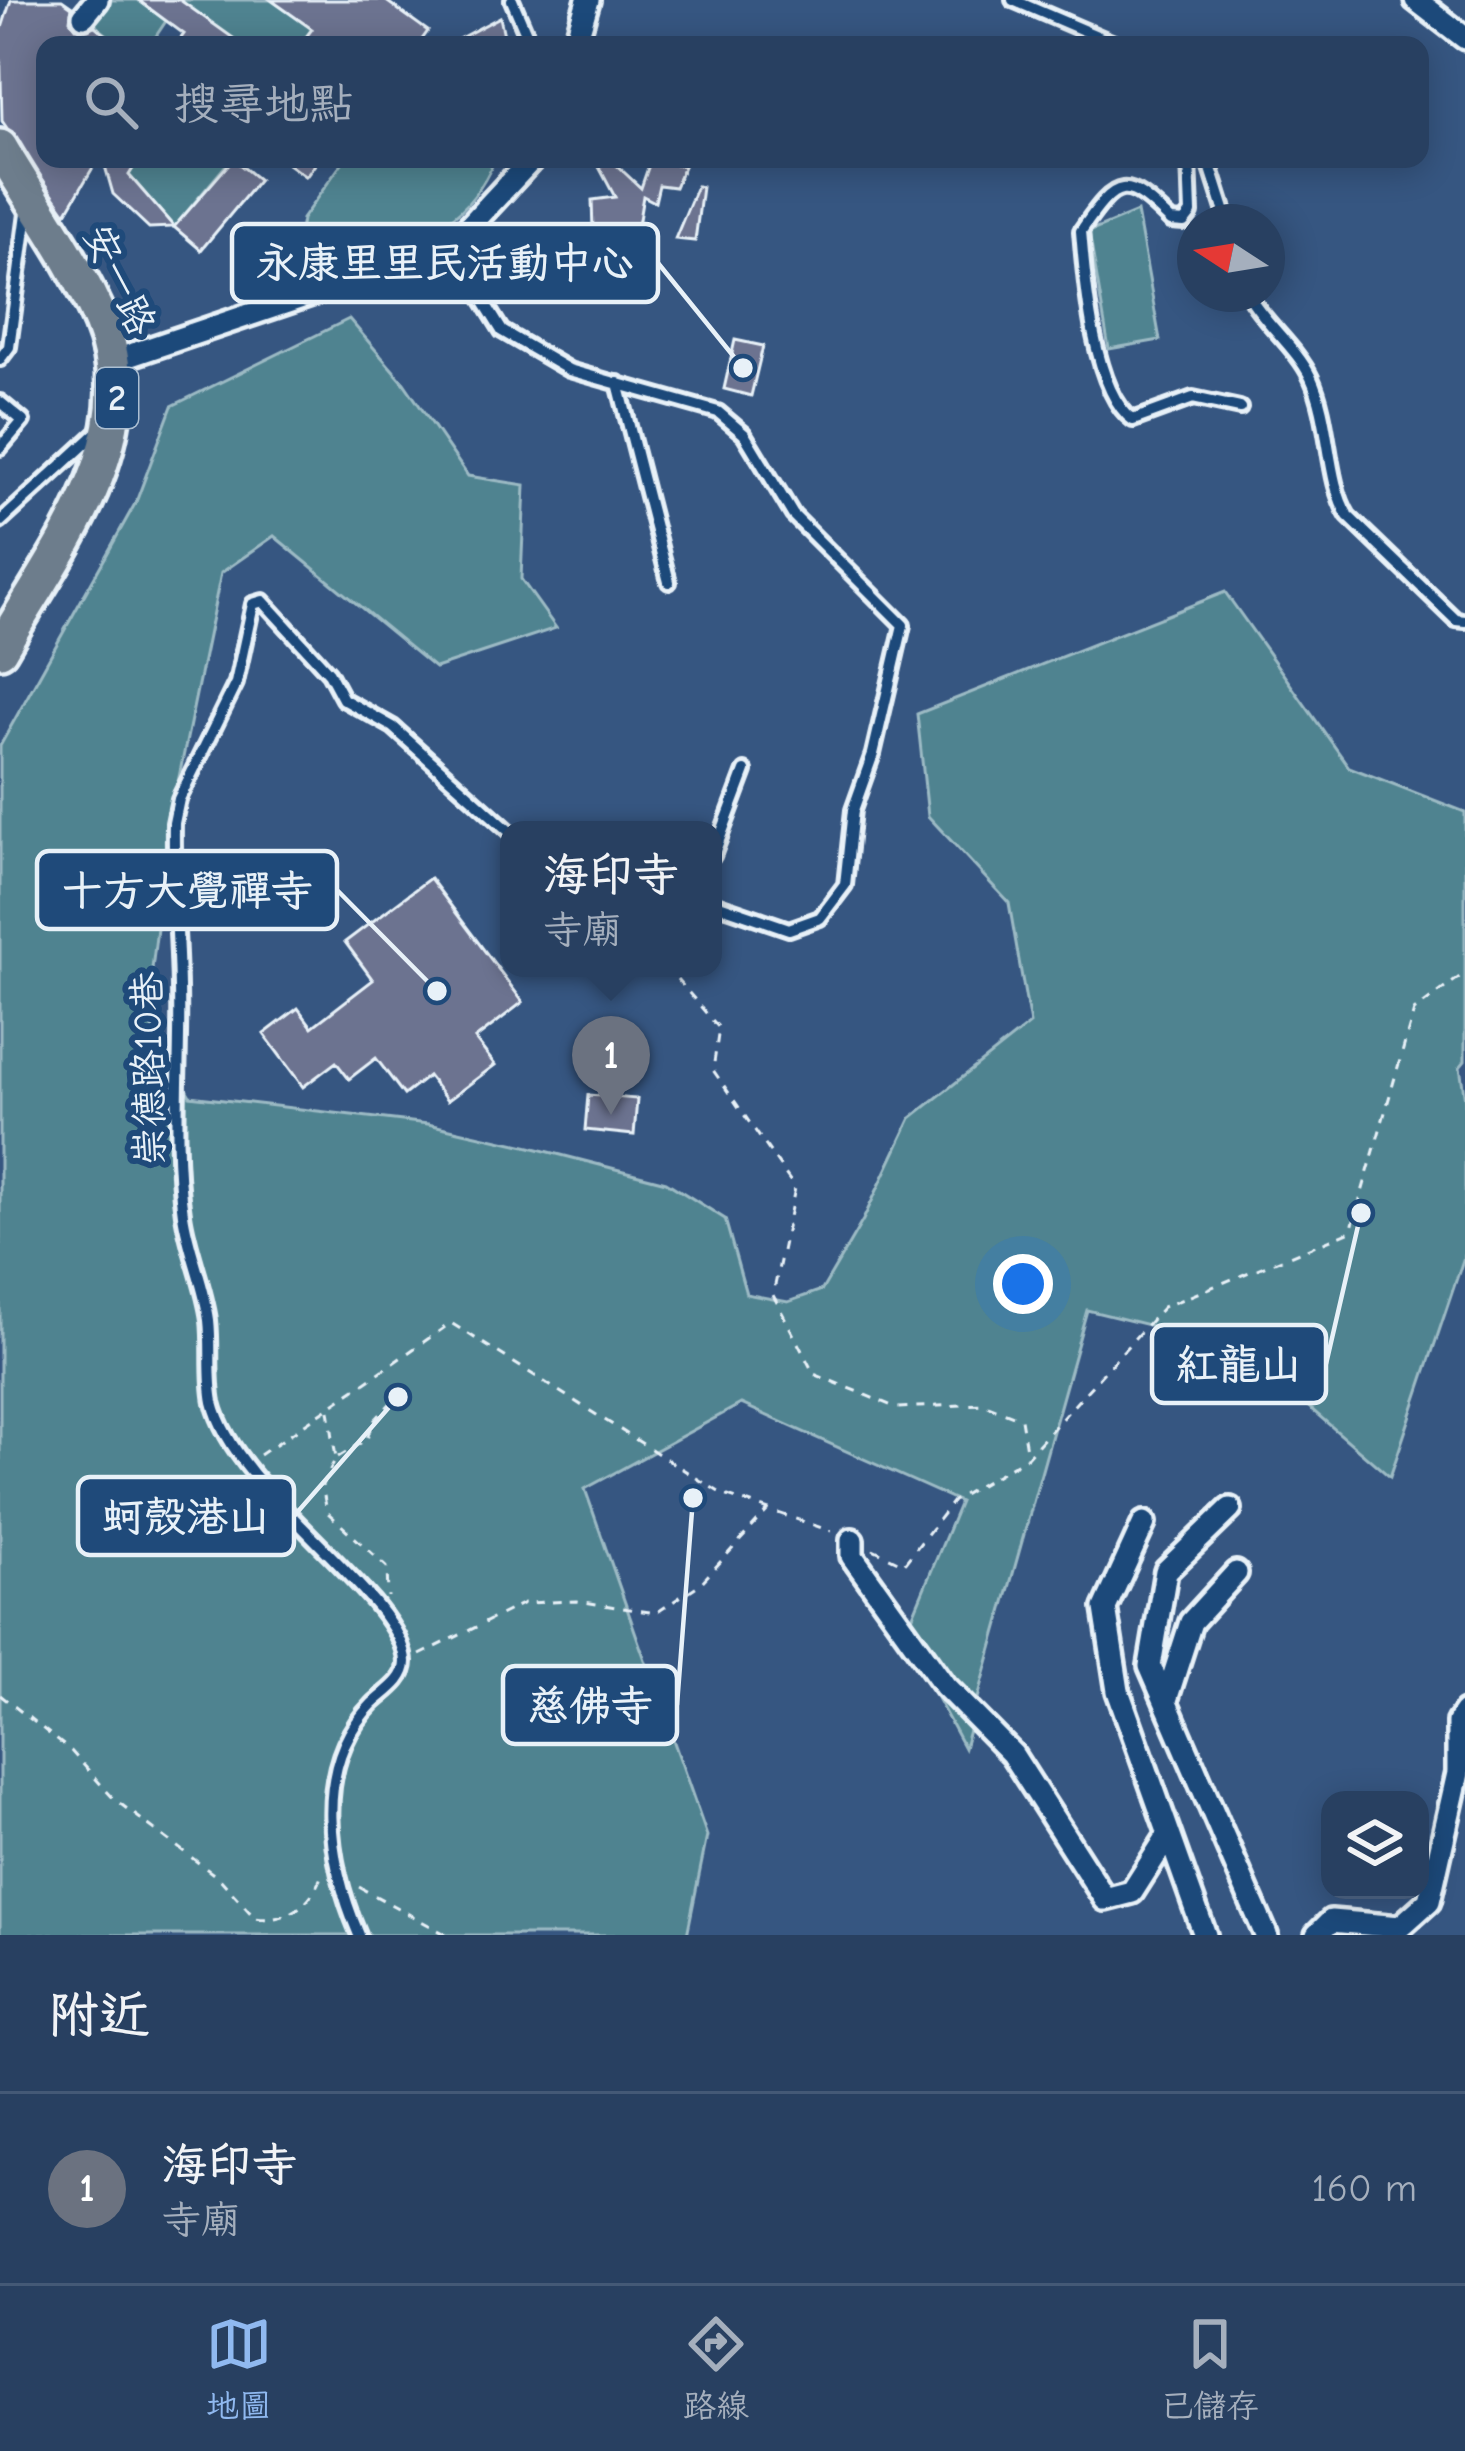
<!DOCTYPE html>
<html lang="zh-TW">
<meta charset="utf-8">
<style>
:root{--surface:#284061;--page:#304767;--text:#f1f3f6;--muted:#a5afbd;--line:#445976;--accent:#90b9f0}
body{margin:0;font-family:"Comic Neue","LXGW WenKai TC",sans-serif;background:var(--page);color:var(--text)}
.controls{position:absolute;right:36px;bottom:36px;display:grid;overflow:hidden;border-radius:24px;box-shadow:0 6px 30px #0003}
.controls button{width:108px;height:108px;display:grid;place-items:center;padding:0;border:0;border-bottom:3px solid var(--line);background:var(--surface);color:var(--text);font:60px sans-serif}
.compass{position:absolute;left:1177px;top:204px;width:108px;height:108px;border-radius:50%;background:var(--surface);box-shadow:0 6px 30px #0003;rotate:282deg}
.you{position:absolute;left:1023px;top:1284px;width:42px;height:42px;margin:-30px;border:9px solid #fff;border-radius:50%;background:#1a73e8;box-shadow:0 0 0 18px #1a73e833}
.badge{display:grid;place-items:center;width:78px;height:78px;border-radius:50%;background:var(--accent);color:#fff;font-size:39px;font-weight:700}
.pin{position:absolute;translate:-50% -99px;filter:drop-shadow(0 3px 6px #0008)}
.pin::after{content:'';position:absolute;top:63px;width:42px;height:36px;background:inherit;clip-path:polygon(0 0,100% 0,50% 100%)}
.popup{position:absolute;left:500px;top:821px;width:222px;height:156px;box-sizing:border-box;display:grid;place-content:center;border-radius:24px;background:var(--surface);filter:drop-shadow(0 3px 9px #0005);font-size:39px;white-space:nowrap;color:var(--muted)}
.popup b{font-size:45px;color:var(--text)}
.popup::after{content:'';position:absolute;left:50%;top:100%;margin-left:-24px;border:24px solid transparent;border-top-color:var(--surface)}
.list{margin:0;padding:0;list-style:none}
h2{display:flex;justify-content:space-between;align-items:center;height:156px;margin:0;padding:0 48px;font-size:51px}
h2 small{font-size:39px;font-weight:400;color:var(--muted)}
.list li{display:grid;grid-template-columns:78px 1fr auto;gap:36px;align-items:center;box-sizing:border-box;height:192px;padding:0 48px;border-top:3px solid var(--line)}
.list b{display:block;font-size:45px;white-space:nowrap}
.list p{margin:0;font-size:39px;white-space:nowrap;color:var(--muted)}
.list em{font-size:39px;font-style:normal;color:var(--muted)}
.icon{flex:none;width:66px;height:66px;fill:none;stroke:currentColor;stroke-width:2;stroke-linecap:round;stroke-linejoin:round}
.map{position:relative;flex:none;width:1465px;height:1935px;overflow:hidden}
.search{position:absolute;background:var(--surface);box-shadow:0 6px 30px #0003;left:36px;right:36px;top:36px;height:132px;display:flex;align-items:center;gap:30px;box-sizing:border-box;padding:0 42px;border-radius:24px;color:var(--muted);font-size:45px}
.sheet{height:348px;background:var(--surface)}
nav{display:flex;justify-content:space-around;align-items:center;box-sizing:border-box;height:168px;border-top:3px solid var(--line);background:var(--surface);font-size:33px;color:var(--muted)}
nav a{display:grid;justify-items:center;gap:6px}
nav .on{color:var(--accent)}
.map>svg:first-child{display:block}
</style>
<div class="map">
<svg width="1465" height="1935" viewBox="0 0 1465 1935">
<rect width="100%" height="100%" fill="#365681"/>
<filter id="ink" filterUnits="userSpaceOnUse"><feTurbulence type="fractalNoise" baseFrequency=".00833" numOctaves="2"/><feDisplacementMap in="SourceGraphic" scale="24" xChannelSelector="R" yChannelSelector="G"/><feConvolveMatrix kernelMatrix="1 2 1 2 8 2 1 2 1" color-interpolation-filters="sRGB"/></filter>
<g filter="url(#ink)">
<path fill="#508390" stroke="#9cbac4" stroke-width="3" d="M108,0H139L166,21L150,45H120L91,22Z
M181,0H271L312,29L300,45H243L178,4Z
M139,159H231L174,227L129,175Z
M345,159H495C463,236 413,236 341,260L333,248L297,250L302,219Z
M1137,212L1160,340L1109,349L1089,232Z
M349,319L404,383L468,476L525,485L521,579L556,628L435,668L274,536L221,573L171,816L146,1017L190,1096L428,1124L530,1147L666,1182L725,1219L746,1294L788,1302L822,1290L863,1220L911,1118L1030,1024L1009,903L928,816L917,714L1225,592L1349,767L1465,812V1061L1460,1067L1465,1100V1254L1390,1477L1239,1347L1087,1310L964,1748L904,1637L960,1502L741,1404L585,1489L707,1836L687,1935H0V746L136,502L172,406Z"/>
<path fill="#6c7390" stroke="#e8f1f8" stroke-width="3" d="M11,0H62L72,7L70,20L76,28L95,26L119,45H45V159H98L66,213L2,121L0,34Z
M138,0H180L243,45H176L184,34Z
M271,0H385L428,31L418,45H300L312,29Z
M500,17L506,45H447Z
M103,159H139L129,175L174,227L149,228L113,194Z
M233,159L259,180L201,250L174,227Z
M281,159H319L306,177Z
M610,159L641,188L651,159L684,166L675,187L659,185L655,202L643,196L633,255L645,258L643,275L593,264L612,230H593L592,200L615,197L599,167Z
M697,186L702,187L695,241L675,239Z
M735,340L763,346L751,396L724,389Z
M430,878L523,1002L475,1039L495,1065L447,1101L428,1076L404,1095L376,1058L349,1079L336,1062L303,1087L264,1034L298,1008L312,1027L373,980L345,942Z
M588,1095L637,1099L634,1135L585,1130Z"/>
<g fill="none" stroke-linecap="round" stroke-linejoin="round">
<defs>
<path id="lane" d="M512,0L531,45
M1013,0L1118,45
M1189,159L1191,213L1184,222L1171,221C1125,176 1118,177 1081,231C1085,280 1093,391 1133,420L1193,398L1240,408
M1208,159L1228,222
M450,247L502,331L569,370L718,412L744,434L793,515L903,625L873,754L853,810L845,885L820,918L789,929L713,903
M1248,294C1265,324 1297,348 1311,378C1331,421 1326,480 1348,516L1456,620L1465,621
M0,359L9,347L28,206
M618,383L669,582
M0,402L23,421L0,448
M0,522L99,431
M713,856L745,771
M359,1935C329,1865 311,1766 372,1704C384,1692 405,1681 405,1662C403,1595 235,1494 213,1402C208,1376 212,1347 209,1320C204,1284 188,1250 183,1214C172,1138 181,1063 179,987C178,932 173,878 174,823L179,799L236,683L253,604L263,601L329,673L343,699L393,727L509,831"/>
<path id="street" d="M1416,0L1465,38
M84,16L97,0
M575,45L588,0
M113,361L450,247L532,159
M1230,1509L1166,1571L1150,1666L1266,1935
M1144,1523L1105,1608L1118,1691L1205,1935
M852,1540V1556L945,1686L1012,1754L1105,1899L1132,1892L1167,1837
M1166,1700L1191,1622L1236,1573
M1317,1935L1331,1921L1400,1927L1429,1901L1458,1773V1722L1465,1712"/>
<path id="primary" d="M0,147C33,204 76,261 101,322C149,439 55,553 0,650"/>
</defs>
<use href="#lane" stroke="#e8f1f8" stroke-width="20"/>
<use href="#street" stroke="#e8f1f8" stroke-width="30"/>
<use href="#primary" stroke="#e8f1f8" stroke-width="42"/>
<path stroke="#e8f1f8" stroke-width="3" stroke-dasharray="9 9" stroke-linecap="butt" d="M677,979L719,1028L713,1070L795,1188L773,1295L814,1374L897,1408L983,1404L1021,1419L1027,1456
M329,1410L336,1458L322,1485L327,1512L387,1567L388,1597
M260,1455L451,1323L722,1494L831,1531
M338,1457L367,1439L372,1423L401,1392
M873,1549L904,1564L953,1501L1027,1457L1163,1307L1351,1231L1414,1011L1465,973
M420,1655L524,1603L577,1601L656,1613L700,1584L769,1509
M0,1695L71,1751L114,1799L220,1879L255,1918C287,1923 311,1905 322,1874
M359,1887L447,1935"/>
<use href="#lane" stroke="#1f4a7a" stroke-width="10"/>
<use href="#street" stroke="#1f4a7a" stroke-width="21"/>
<use href="#primary" stroke="#6d7d8c" stroke-width="33"/>
</g>
</g>
<g text-anchor="middle" dominant-baseline="central" stroke-width="12" stroke-linejoin="round" paint-order="stroke">
<rect fill="#1f4a7a" stroke="#acbfd2" stroke-width="3" x="96" y="368" width="42" height="60" rx="9"/>
<g font-size="36" font-weight="bold" fill="#e8f1f8">
<text x="117" y="398">2</text>
</g>
<g font-size="39" fill="#e8f1f8" stroke="#1f4a7a">
<text transform="translate(119 280) rotate(65)">安一路</text>
<text transform="translate(149 1069) rotate(-91)">崇德路10巷</text>
</g>
</g>
<path fill="none" stroke="#e8f1f8" stroke-width="4.5" d="M743 368L658 263M437 991L337 890M1361 1213L1326 1364M398 1397L294 1516M693 1498L677 1705"/>
<g fill="#e8f1f8" stroke="#1f4a7a" stroke-width="4.5">
<circle cx="743" cy="368" r="12"/>
<circle cx="437" cy="991" r="12"/>
<circle cx="1361" cy="1213" r="12"/>
<circle cx="398" cy="1397" r="12"/>
<circle cx="693" cy="1498" r="12"/>
</g>
<g fill="#1f4a7a" stroke="#e8f1f8" stroke-width="4.5">
<rect x="232" y="224" width="426" height="78" rx="12"/>
<rect x="37" y="851" width="300" height="78" rx="12"/>
<rect x="1152" y="1325" width="174" height="78" rx="12"/>
<rect x="78" y="1477" width="216" height="78" rx="12"/>
<rect x="503" y="1666" width="174" height="78" rx="12"/>
</g>
<g font-size="42" text-anchor="middle" font-weight="bold" fill="#e8f1f8">
<text x="445" y="277">永康里里民活動中心</text>
<text x="187" y="905">十方大覺禪寺</text>
<text x="1239" y="1379">紅龍山</text>
<text x="186" y="1531">蚵殼港山</text>
<text x="590" y="1720">慈佛寺</text>
</g>
</svg>
<div class="controls">
<button><svg class="icon" aria-label="layers" viewBox="0 0 24 24"><path d="M12 4l9 5-9 5-9-5zM3 14l9 5 9-5"/></svg></button>
</div>
<svg class="compass" viewBox="-18 -18 36 36"><path d="M0-13l5 13h-10z" fill="#e53935"/><path d="M0 13l5-13h-10z" fill="#a5afbd"/></svg>
<div class="you"></div>
<div class="pin badge" style="left:611px;top:1115px;background:#6b7280">1</div>
<div class="popup"><b>海印寺</b>寺廟</div>
<div class="search"><svg class="icon" aria-label="search" viewBox="0 0 24 24"><circle cx="10" cy="10" r="6"/><path d="M15 15l6 6"/></svg>搜尋地點</div>
</div>
<section class="sheet">
<h2>附近<small></small></h2>
<ul class="list">
<li><span class="badge" style="background:#6b7280">1</span><div><b>海印寺</b><p>寺廟</p></div><em>160 m</em></li>
</ul>
</section>
<nav>
<a class="on"><svg class="icon" aria-label="map" viewBox="0 0 24 24"><path d="M3 6l6-2 6 2 6-2v14l-6 2-6-2-6 2zM9 4v14M15 6v14"/></svg>地圖</a>
<a><svg class="icon" aria-label="directions" viewBox="0 0 24 24"><path d="M12 3l9 9-9 9-9-9zM9 14v-3h6M13 9l2 2-2 2"/></svg>路線</a>
<a><svg class="icon" aria-label="saved" viewBox="0 0 24 24"><path d="M7 4h10v16l-5-4-5 4z"/></svg>已儲存</a>
</nav>
